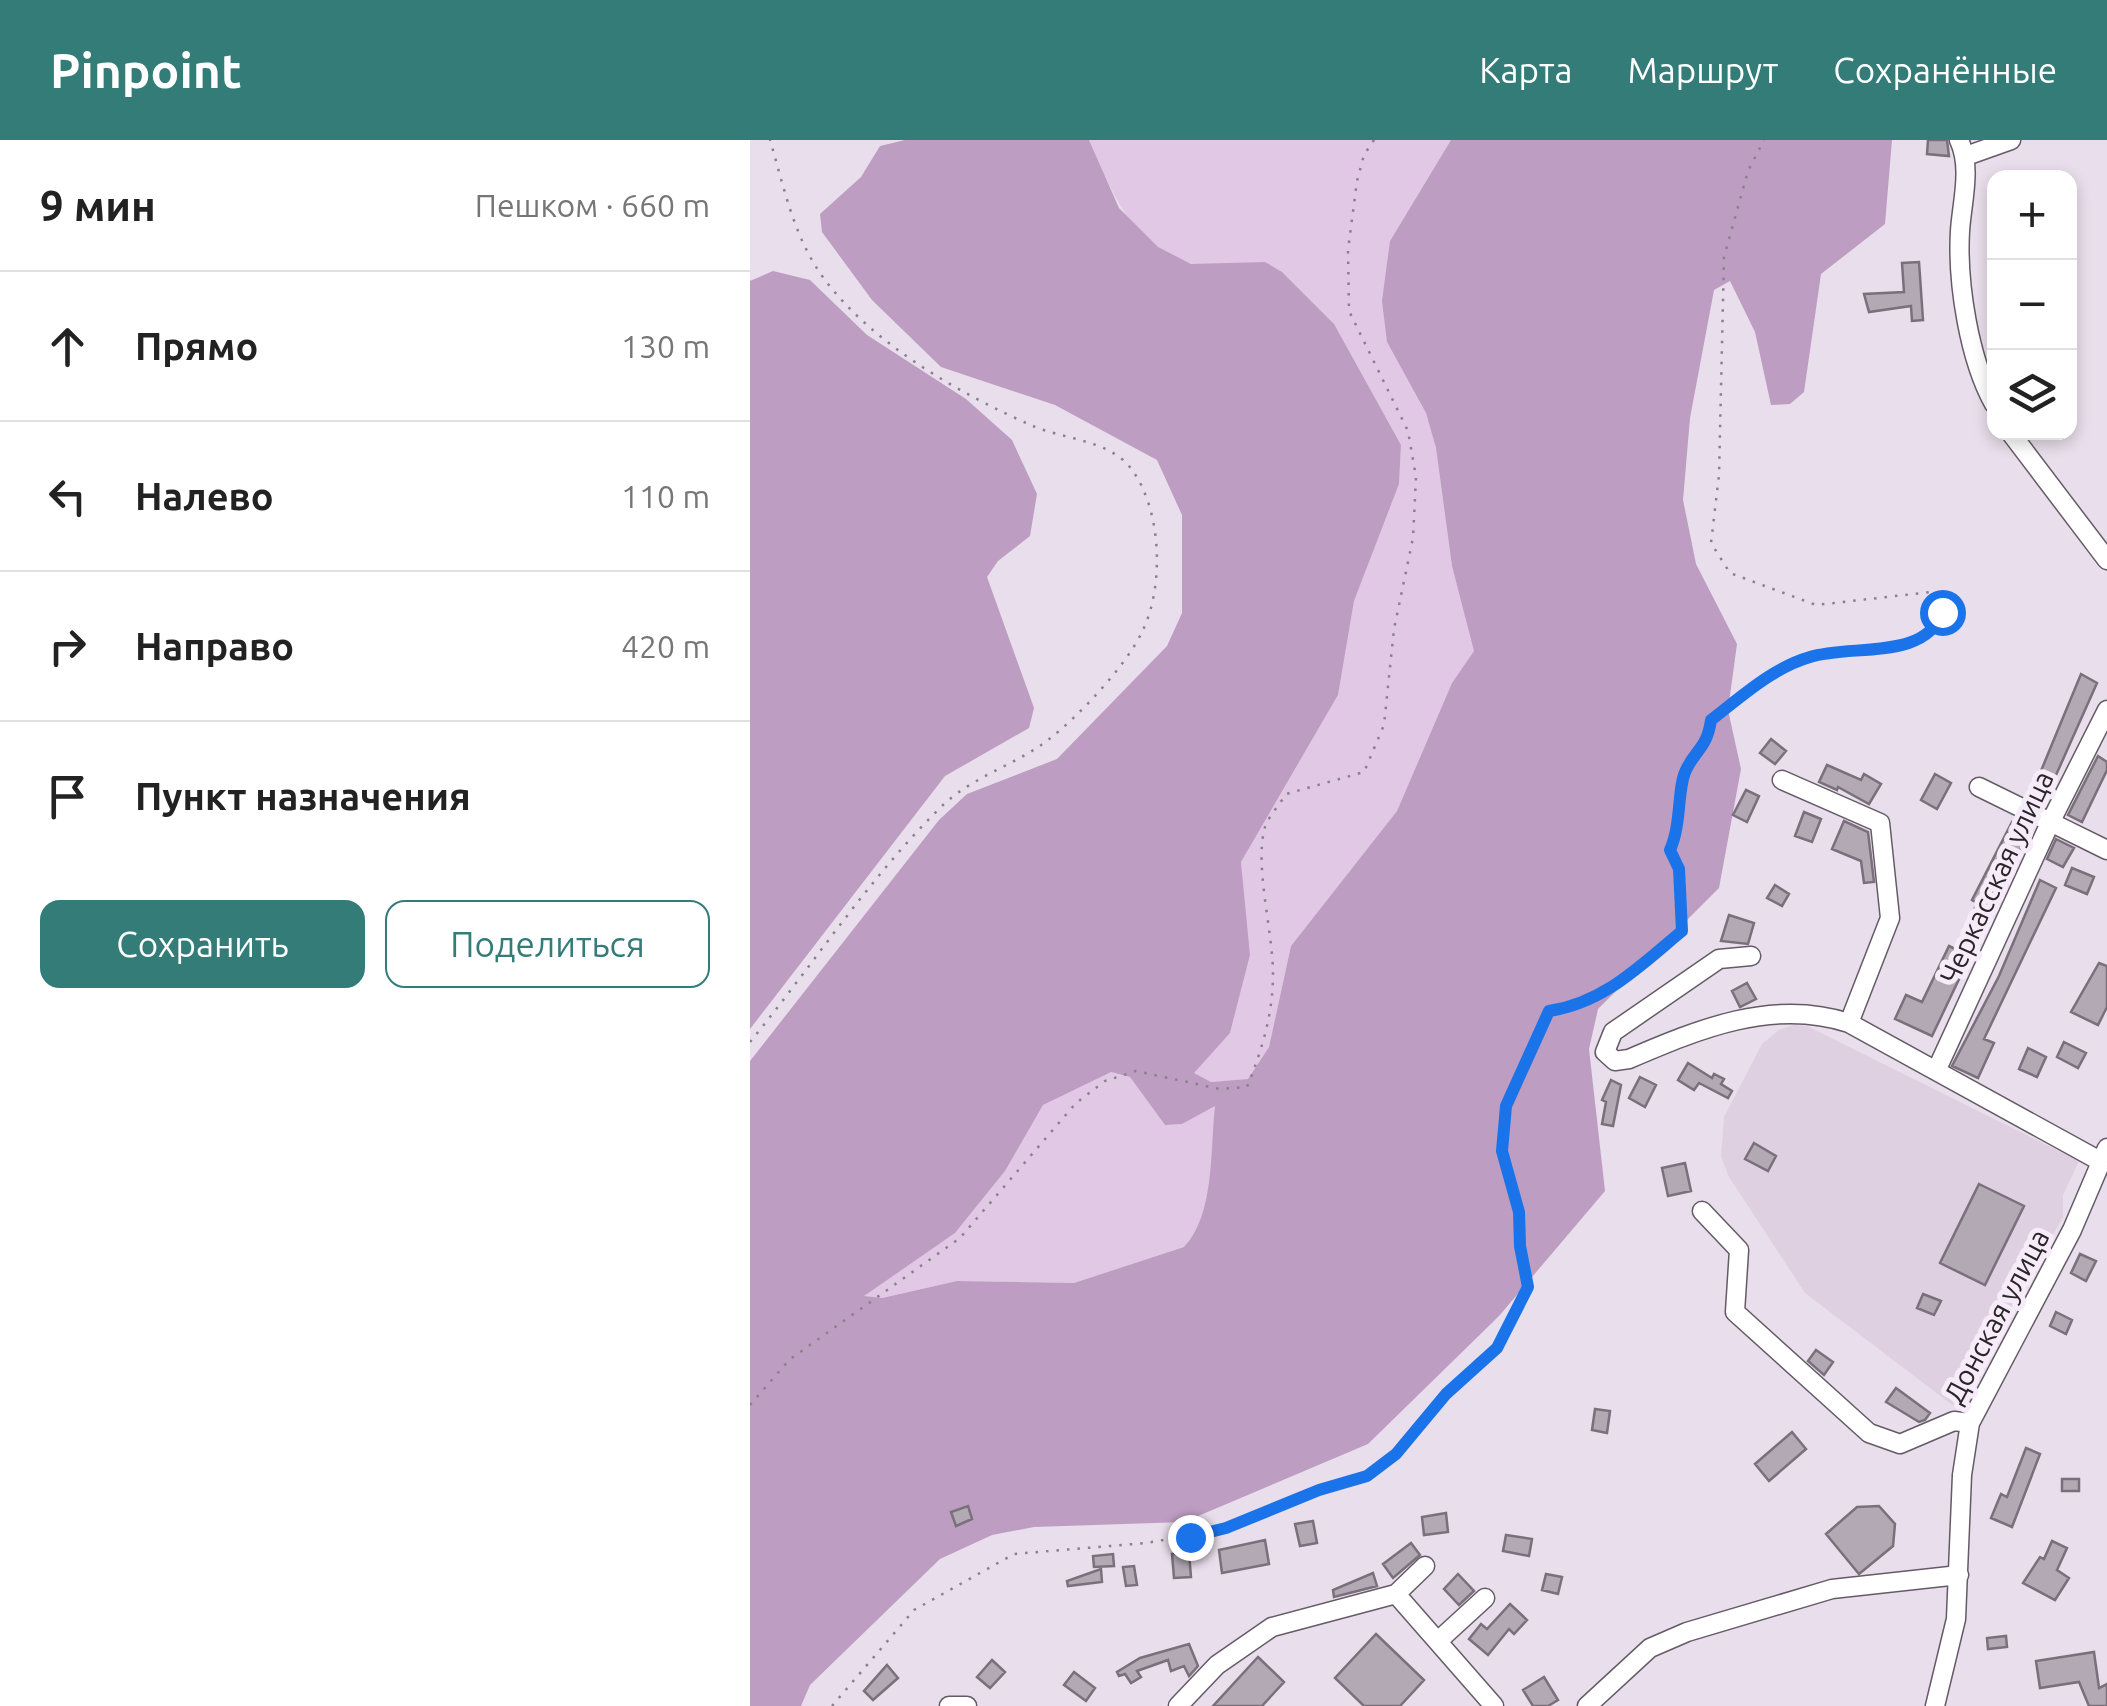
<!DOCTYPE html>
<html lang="ru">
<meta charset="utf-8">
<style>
:root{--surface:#fff;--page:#f2f2f2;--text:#222;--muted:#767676;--line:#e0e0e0;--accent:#347c78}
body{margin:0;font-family:Ubuntu,sans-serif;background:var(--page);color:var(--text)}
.controls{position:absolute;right:30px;top:30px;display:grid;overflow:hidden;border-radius:20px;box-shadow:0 5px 15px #0003}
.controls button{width:90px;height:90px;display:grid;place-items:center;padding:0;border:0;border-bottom:2px solid var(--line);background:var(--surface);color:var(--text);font:50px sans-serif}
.stop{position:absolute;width:30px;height:30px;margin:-22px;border:8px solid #1a73e8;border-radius:50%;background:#fff}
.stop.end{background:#1a73e8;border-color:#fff;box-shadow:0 2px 10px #0008}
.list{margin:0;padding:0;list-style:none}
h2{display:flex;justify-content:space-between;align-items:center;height:130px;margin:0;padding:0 40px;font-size:42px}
h2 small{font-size:32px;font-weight:400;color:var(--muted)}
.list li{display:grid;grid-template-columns:65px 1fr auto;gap:30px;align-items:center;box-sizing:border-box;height:150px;padding:0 40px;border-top:2px solid var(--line)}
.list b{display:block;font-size:38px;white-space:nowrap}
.list em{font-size:32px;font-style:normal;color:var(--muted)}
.actions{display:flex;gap:20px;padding:30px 40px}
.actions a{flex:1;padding:22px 0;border:2px solid var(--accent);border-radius:20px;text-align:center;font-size:35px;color:var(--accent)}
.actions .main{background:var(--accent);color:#fff}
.icon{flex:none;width:55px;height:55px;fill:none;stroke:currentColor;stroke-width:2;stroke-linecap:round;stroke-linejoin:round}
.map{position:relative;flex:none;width:1357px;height:1566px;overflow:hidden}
header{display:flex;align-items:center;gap:60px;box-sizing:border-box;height:140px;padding:0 50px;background:var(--accent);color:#fff}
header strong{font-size:48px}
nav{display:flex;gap:55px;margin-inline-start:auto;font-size:35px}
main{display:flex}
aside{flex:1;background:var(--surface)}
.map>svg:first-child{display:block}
</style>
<header>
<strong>Pinpoint</strong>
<nav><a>Карта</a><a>Маршрут</a><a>Сохранённые</a></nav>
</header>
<main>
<aside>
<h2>9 мин<small>Пешком · 660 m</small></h2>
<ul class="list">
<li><svg class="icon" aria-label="ahead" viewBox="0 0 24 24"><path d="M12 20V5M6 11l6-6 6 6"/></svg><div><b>Прямо</b></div><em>130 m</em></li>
<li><svg class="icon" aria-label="left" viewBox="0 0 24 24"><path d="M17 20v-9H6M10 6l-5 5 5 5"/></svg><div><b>Налево</b></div><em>110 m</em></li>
<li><svg class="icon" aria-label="right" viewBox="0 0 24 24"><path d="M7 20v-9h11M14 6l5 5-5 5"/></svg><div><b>Направо</b></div><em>420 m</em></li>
<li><svg class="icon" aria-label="arrive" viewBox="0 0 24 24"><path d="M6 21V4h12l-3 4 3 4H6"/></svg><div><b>Пункт назначения</b></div></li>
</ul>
<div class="actions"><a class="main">Сохранить</a><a>Поделиться</a></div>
</aside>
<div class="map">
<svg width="1357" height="1566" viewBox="0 0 1357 1566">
<rect width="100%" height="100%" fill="#e9deeb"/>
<path fill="#dfd0e1" d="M1044,885L1057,886L1329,1021L1313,1055V1077L1205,1267L1055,1153L979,1037L971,1017L974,977L1012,904L1029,890Z"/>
<path fill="#e1c8e5" d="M339,0H701L640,101L637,202L676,273L686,308L702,426L725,510L702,543L647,671L541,806L519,907L498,939L461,942L443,933L480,893L500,816L491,722L588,555L604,461L649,344L651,305L584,185L515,122C492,123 468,126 445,124C387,119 359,45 339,0Z
M360,932L380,937L415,985L432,984L466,965C461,1010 465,1073 434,1107L324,1143L207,1141L131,1158L112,1156L205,1093L255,1031L293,965Z"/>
<path fill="#bd9dc2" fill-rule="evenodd" d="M155,0H339L369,68L408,107L441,124L515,122L532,132L584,184L651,305L649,344L604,461L588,555L491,722L500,815L480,893L444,933L461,942L498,939L519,907L541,806L647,671L702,543L724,511L702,426L686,308L676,273L637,202L632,161L640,101L701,0H1142L1135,84L1071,134L1054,252L1040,264L1021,265L1005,192L980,141L964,150L940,278L933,360L946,424L987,504L978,570L991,629L969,748L848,869L839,909L855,1051L749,1176L618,1304L434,1382L284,1387L242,1395L190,1419L60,1545L51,1566H0V921L189,680L217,654L307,619L417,506L432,473V375L407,320L305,265L191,227L122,160L72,92L70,74L111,37L130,6ZM361,932L380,937L415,985L432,984L465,966C460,1010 465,1074 434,1107L324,1143L207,1141L132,1158L114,1156L205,1093L255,1031L293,965Z
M23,131L60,140L117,195L216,259L262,300L287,354L280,396L248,421L237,437L284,568L279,588L195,636L0,889V141Z"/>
<path fill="#b3a9b5" stroke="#7a707c" stroke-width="2.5" d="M1178,0H1197L1199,16L1177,14Z
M1169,122L1173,180L1162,181L1161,166L1119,172L1114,154L1154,152L1152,123Z
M1331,534L1347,543L1294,662L1281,655Z
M1021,599L1036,611L1025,624L1010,613Z
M1348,616L1357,622V630L1332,682L1318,675Z
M1077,625L1111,640L1114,634L1131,644L1119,664L1088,647L1087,650L1069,642Z
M1185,634L1201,643L1187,669L1171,660Z
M996,650L1009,656L997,682L983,675Z
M1054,672L1071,679L1062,702L1045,696Z
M1094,681L1118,692L1124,742L1114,743L1111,721L1082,709Z
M1262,682L1279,691L1230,798L1215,792L1227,763L1222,760Z
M1306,699L1324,708L1313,727L1297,719Z
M1322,728L1344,737L1337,754L1315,745Z
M1290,740L1306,748L1234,899L1244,903L1228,938L1202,926L1249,836Z
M1025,745L1039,754L1032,766L1017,758Z
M979,775L1004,783L998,804L971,801Z
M1199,806L1220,816L1182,896L1145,879L1156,855L1172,862Z
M1349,823L1357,826V867L1348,885L1321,872Z
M997,843L1006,859L990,867L982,851Z
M1314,902L1336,913L1328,928L1307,917Z
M1278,908L1296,917L1287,937L1269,929Z
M938,923L962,938L964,934L974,939L971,944L982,951L978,958L949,943L944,950L928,940Z
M890,937L906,945L895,967L879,958Z
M861,940L871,945L863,986L852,984L856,962L852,960Z
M1004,1003L1026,1016L1018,1031L995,1019Z
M935,1023L941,1051L918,1056L912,1028Z
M1229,1044L1274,1066L1235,1145L1190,1123Z
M1330,1114L1346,1121L1336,1141L1321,1133Z
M1173,1154L1191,1161L1184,1175L1167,1168Z
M1306,1172L1322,1180L1316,1194L1300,1186Z
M1066,1210L1083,1222L1074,1235L1058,1221Z
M1146,1248L1180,1273L1175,1280L1169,1282L1136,1262Z
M845,1269L860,1271L857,1293L842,1290Z
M1042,1292L1056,1309L1019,1341L1005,1324Z
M1276,1308L1290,1314L1262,1387L1241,1378L1251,1354L1257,1357Z
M1312,1339H1329V1351H1312Z
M218,1366L222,1379L206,1386L201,1372Z
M1129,1366L1145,1384L1143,1406L1109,1434L1076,1394L1107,1367Z
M696,1373L698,1392L674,1395L672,1377Z
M563,1381L567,1403L550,1406L545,1384Z
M756,1395L782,1399L779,1416L753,1411Z
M515,1400L519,1424L472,1433L469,1410Z
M1302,1401L1317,1408L1307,1430L1319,1438L1305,1460L1273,1443L1290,1417L1294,1419Z
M661,1403L670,1415L643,1438L633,1424Z
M439,1413L441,1437L424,1438L422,1414Z
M363,1414L364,1426L344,1427L343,1416Z
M384,1426L387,1445L376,1446L373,1427Z
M351,1429L352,1442L318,1446L317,1441Z
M623,1433L627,1446L584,1457L583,1450Z
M708,1434L724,1451L709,1465L694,1449Z
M796,1434L812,1437L808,1454L792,1450Z
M760,1464L777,1480L764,1494L759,1489L738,1515L719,1499L731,1484L737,1489Z
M626,1494L674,1540L650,1566H614L585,1538Z
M1256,1496L1257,1507L1238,1509L1237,1498Z
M439,1504L448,1526L439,1536L434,1526L421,1531L418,1520L387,1531L391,1537L381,1543L375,1534L369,1536L367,1532L390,1518Z
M1344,1512L1349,1548L1357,1544V1566H1339L1329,1542L1290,1548L1286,1521Z
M508,1517L534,1542L512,1566H463Z
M242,1520L255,1532L240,1548L227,1537Z
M137,1525L148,1538L123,1560L114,1551Z
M324,1532L345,1548L336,1561L314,1545Z
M794,1537L808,1560L798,1566H783L773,1550Z"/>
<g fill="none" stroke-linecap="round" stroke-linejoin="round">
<defs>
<path id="minor" d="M1209,0C1222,28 1212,61 1210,91C1207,143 1219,219 1244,264
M1216,16L1261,0
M1260,292L1357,420
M1032,640L1130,683L1140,778L1099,883
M1229,647L1357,710
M1001,816L969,819L863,892L855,912L865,921L879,919C949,889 1023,858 1099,883L1350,1021
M1187,929L1300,683L1357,570
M952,1071L989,1110L985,1172L1119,1293L1150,1304L1204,1281L1220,1283
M646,1454L744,1566
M688,1501L735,1458
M199,1566H217
M428,1566L467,1525L522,1487L646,1454L675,1426
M837,1566L900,1508L937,1492L1082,1449L1209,1435
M1185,1566L1206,1479L1212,1335L1220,1283L1322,1090L1357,1008"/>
</defs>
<use href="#minor" stroke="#645b66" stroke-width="21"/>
<path stroke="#89818a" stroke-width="2.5" stroke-dasharray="2.5 8" stroke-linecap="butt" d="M0,902C63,825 119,738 190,668C222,636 264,626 298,600C328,577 376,526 392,492C415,446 412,366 379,326C357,300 313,299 283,286C210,254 124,205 75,140C44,99 34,47 20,0
M0,1265L39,1220L210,1098L326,963L355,941L386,931L470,949L497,947C512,910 523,874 523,834C523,791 504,725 515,687C519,676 530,664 536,654L614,632L634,585L644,489L663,398L666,337L658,291L599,171L598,110L607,41L614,15L624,0
M82,1566L164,1470L264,1414L396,1403L476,1389L569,1350L617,1337L646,1314L696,1254L747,1209L779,1147L770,1106L769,1072L752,1011L756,966L799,871C854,863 890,825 932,791L929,729L920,711C932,682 927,648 936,630C946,609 956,607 961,580C991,557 1022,528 1060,517C1101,504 1176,521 1192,473L1181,452L1066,465L980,433L961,403L969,335L974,117L998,31L1014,0"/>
<use href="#minor" stroke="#fff" stroke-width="18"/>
</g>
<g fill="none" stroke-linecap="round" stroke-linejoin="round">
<path stroke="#1a73e8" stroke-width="12" d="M440,1397L476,1388L569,1350L617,1336L646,1314L696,1254L747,1208L778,1147L770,1106L769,1072L752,1011L756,966L799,871C854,863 891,825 932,791L929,729L920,710C932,683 927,648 936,630C946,609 957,608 961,580C991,557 1022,528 1060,517C1101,504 1176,521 1192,472"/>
</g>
<g text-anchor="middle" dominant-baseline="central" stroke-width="10" stroke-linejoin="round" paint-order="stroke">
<g font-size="28" fill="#282428" stroke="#f6ebf8">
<text transform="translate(1246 737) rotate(-65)">Черкасская улица</text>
<text transform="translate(1246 1176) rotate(-62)">Донская улица</text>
</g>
</g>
</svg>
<div class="controls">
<button>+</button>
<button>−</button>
<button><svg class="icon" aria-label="layers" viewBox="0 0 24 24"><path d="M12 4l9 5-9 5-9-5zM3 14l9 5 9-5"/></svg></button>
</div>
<div class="stop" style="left:1192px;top:472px"></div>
<div class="stop end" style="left:440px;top:1397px"></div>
</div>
</main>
